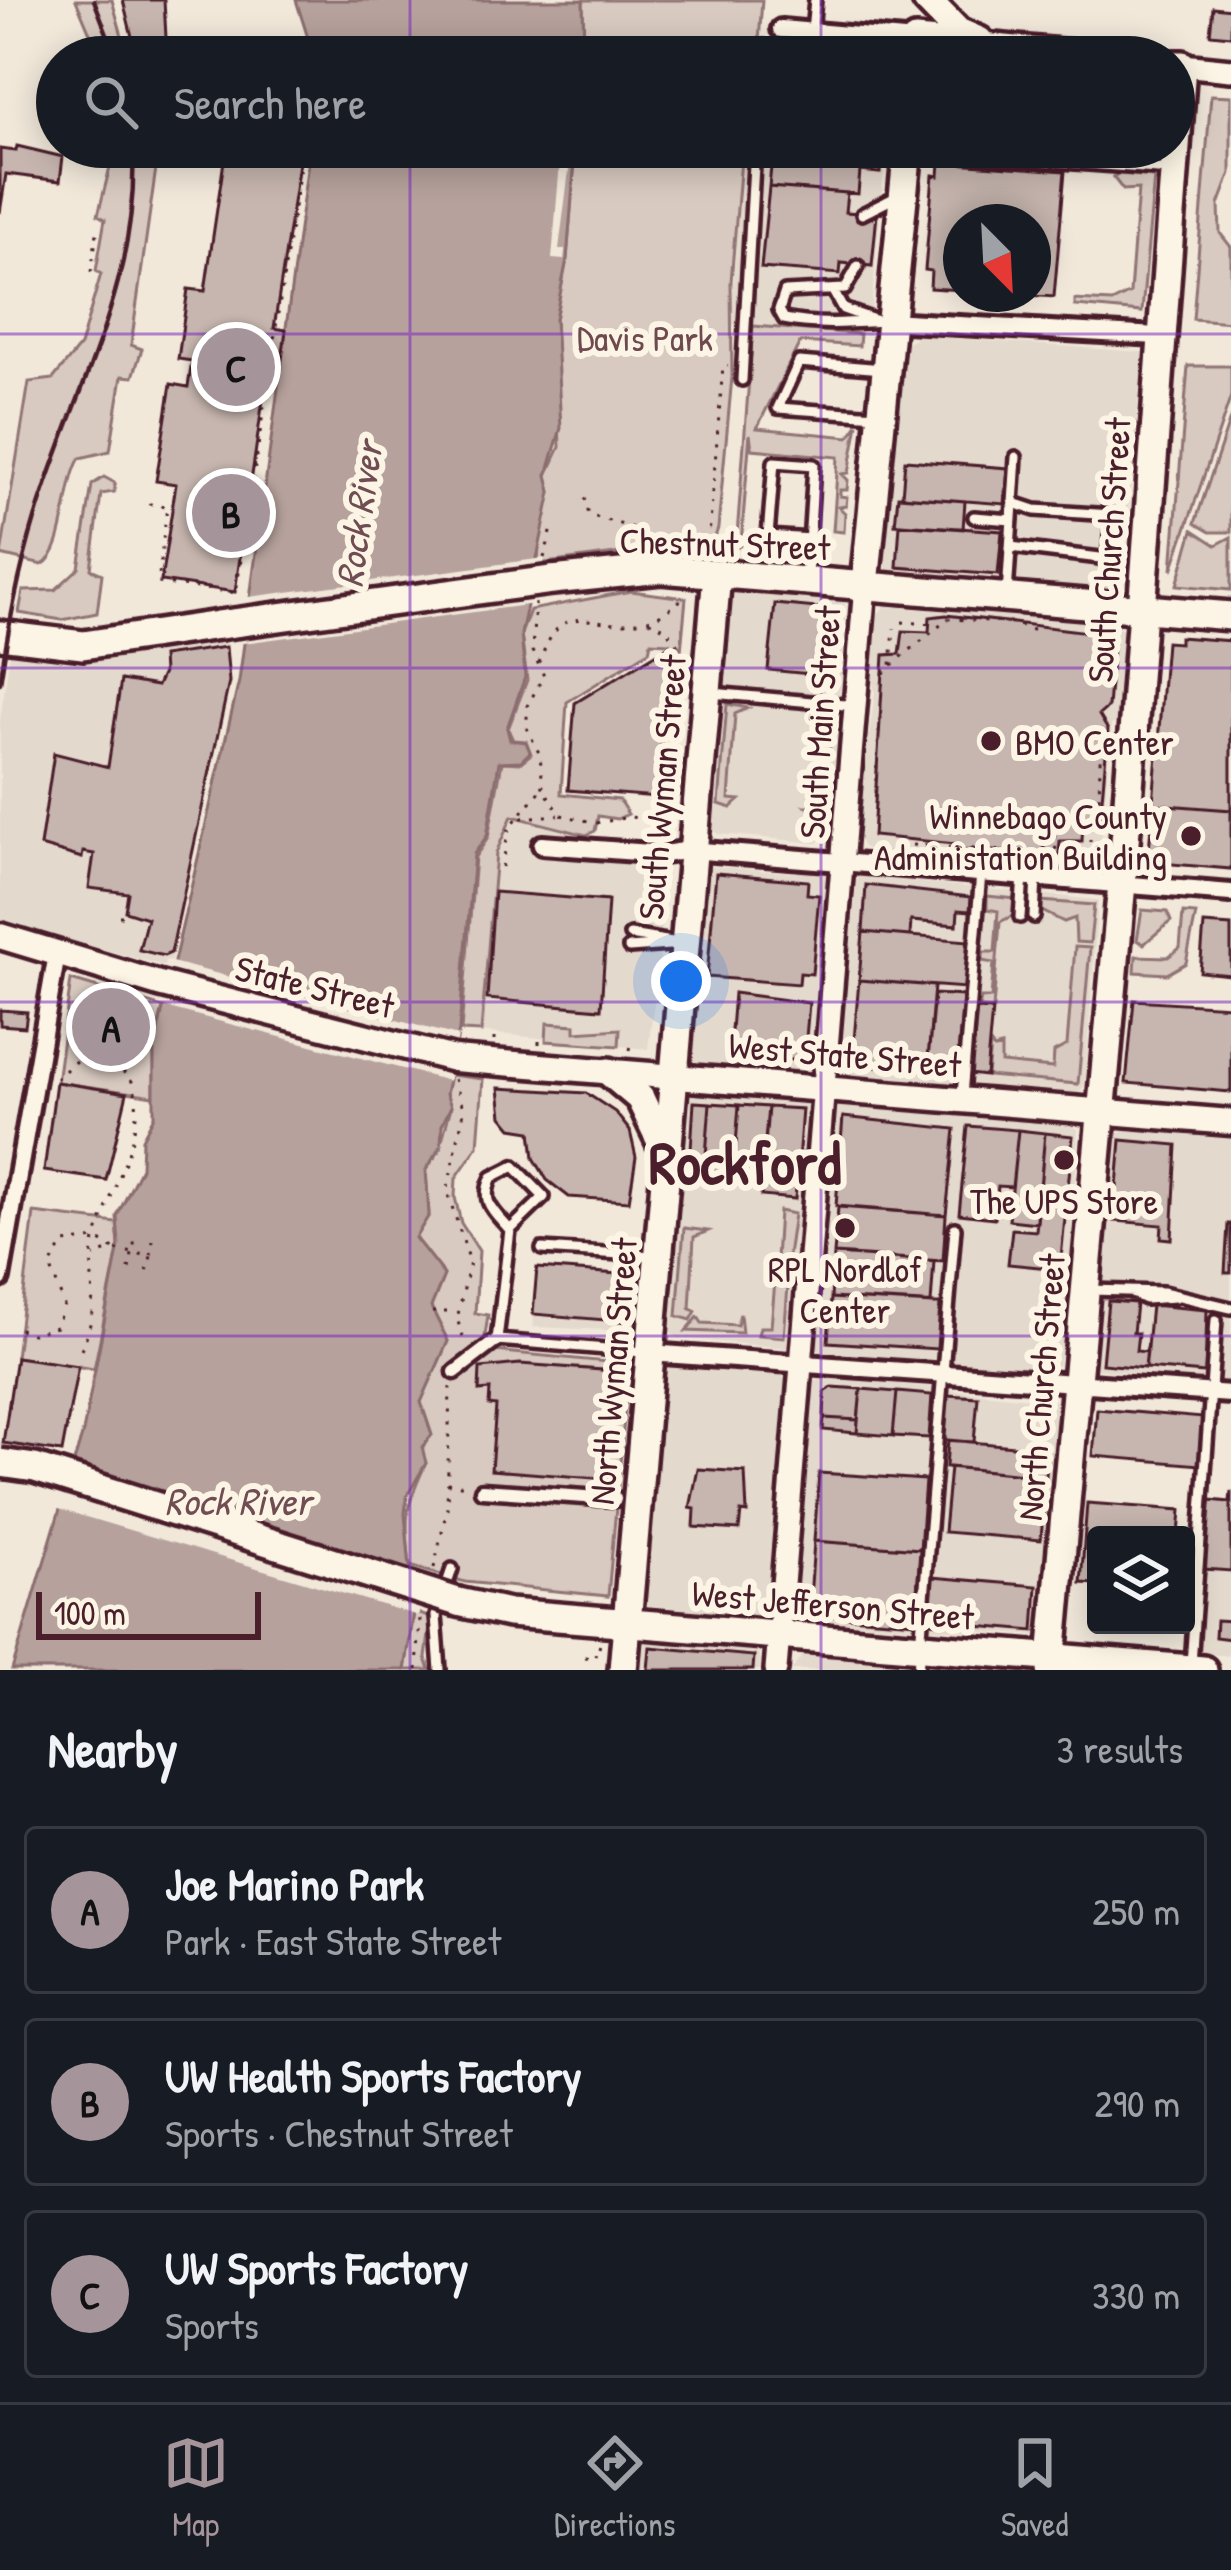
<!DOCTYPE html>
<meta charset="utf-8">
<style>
:root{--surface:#171b24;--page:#242831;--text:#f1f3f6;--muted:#9ea1a6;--line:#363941;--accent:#a6949b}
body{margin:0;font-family:"Patrick Hand",sans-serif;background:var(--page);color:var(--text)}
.controls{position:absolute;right:36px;bottom:36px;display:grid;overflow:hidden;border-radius:12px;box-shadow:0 6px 30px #0003}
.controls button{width:108px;height:108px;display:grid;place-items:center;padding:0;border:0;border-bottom:3px solid var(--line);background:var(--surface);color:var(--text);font:60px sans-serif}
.compass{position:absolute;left:943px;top:204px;width:108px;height:108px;border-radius:50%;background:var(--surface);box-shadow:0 6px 30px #0003;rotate:156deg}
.scale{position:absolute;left:36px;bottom:30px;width:225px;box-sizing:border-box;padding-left:12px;border:6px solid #4a1f2b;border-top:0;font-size:33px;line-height:42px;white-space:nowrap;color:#4a1f2b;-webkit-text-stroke:9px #fcf5e5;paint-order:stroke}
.you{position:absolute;left:681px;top:981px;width:42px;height:42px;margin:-30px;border:9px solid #fff;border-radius:50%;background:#1a73e8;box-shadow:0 0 0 18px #1a73e833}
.badge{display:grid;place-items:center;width:78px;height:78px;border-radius:50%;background:var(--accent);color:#111;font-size:39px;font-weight:700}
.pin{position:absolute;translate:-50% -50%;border:6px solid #fff;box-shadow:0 3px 12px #0006}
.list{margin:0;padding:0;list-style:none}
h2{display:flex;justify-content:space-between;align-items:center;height:156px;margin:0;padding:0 48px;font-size:51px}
h2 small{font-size:39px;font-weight:400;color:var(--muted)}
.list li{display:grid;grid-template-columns:78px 1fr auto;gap:36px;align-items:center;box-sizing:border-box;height:168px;margin:0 24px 24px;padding:0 24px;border:3px solid var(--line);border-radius:12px}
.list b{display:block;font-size:45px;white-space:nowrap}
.list p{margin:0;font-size:39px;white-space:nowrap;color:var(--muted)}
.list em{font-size:39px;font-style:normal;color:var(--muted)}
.icon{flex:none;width:66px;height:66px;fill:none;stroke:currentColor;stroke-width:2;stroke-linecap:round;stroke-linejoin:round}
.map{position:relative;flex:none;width:1231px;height:1670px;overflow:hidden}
.search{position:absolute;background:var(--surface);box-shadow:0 6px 30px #0003;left:36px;right:36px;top:36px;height:132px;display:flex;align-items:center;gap:30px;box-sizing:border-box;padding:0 42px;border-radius:66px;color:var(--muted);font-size:45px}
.sheet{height:732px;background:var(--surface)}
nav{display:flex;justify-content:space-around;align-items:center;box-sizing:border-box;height:168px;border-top:3px solid var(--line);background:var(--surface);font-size:33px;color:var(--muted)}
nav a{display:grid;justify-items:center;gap:6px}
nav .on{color:var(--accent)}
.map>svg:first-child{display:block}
</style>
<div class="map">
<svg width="1231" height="1670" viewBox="0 0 1231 1670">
<rect width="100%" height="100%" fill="#f1e8da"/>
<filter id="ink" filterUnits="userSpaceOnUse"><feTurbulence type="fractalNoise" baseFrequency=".00833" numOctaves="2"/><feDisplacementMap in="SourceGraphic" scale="24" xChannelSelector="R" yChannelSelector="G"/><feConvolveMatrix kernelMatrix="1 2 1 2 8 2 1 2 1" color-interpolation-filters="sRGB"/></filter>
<g filter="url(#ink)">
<path fill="#e4d9cd" d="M759,42L782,44L888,57H749Z
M742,147H886L869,335L731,325Z
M919,336L1143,352L1121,590L887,570L883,555L898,347Z
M738,592L843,602L846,608L829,833L817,843L718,834L708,827L727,600Z
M885,606L982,614L1043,612L1116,622L1125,634L1122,716L1111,726L1099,867L1031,866L948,853L931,858L873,853L862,846L856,832L875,691L870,675L874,618Z
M225,639L229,682L171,962L165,960L164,966L0,921V720L10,653L73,663Z
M489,815L575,822L582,836L663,842L661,950L648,1049L459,1030L474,854L487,836Z
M709,866L797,873L804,867L833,875L812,1074L698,1064L690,1057Z
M857,876L1098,900L1085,1085L1077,1095L860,1082L840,1076Z
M697,1091L787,1095L806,1098L814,1107L807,1201L800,1206L794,1339L786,1348L678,1338L668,1331L687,1096Z
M860,1101L865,1106L1069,1124L1078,1129L1069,1284L1059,1365L1050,1369L820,1352L813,1338L821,1247L827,1241L830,1208L824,1201L832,1111L840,1102Z
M1124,1130L1231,1139V1383L1095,1369L1112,1136Z
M537,1268L639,1275L630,1331L533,1327Z
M665,1367L779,1374L788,1381L764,1617L644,1605Z
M823,1376L1057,1401L1037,1636L796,1618L813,1383Z
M1203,1570L1231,1572V1656L1196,1653Z
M647,1642L753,1648L760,1655V1670H639L641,1647Z
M803,1654H814L1006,1670H792Z"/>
<path fill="#d8cac0" stroke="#917476" stroke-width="3" d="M76,0H112L128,57H100Z
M583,0H762L759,42L749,57H584Z
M1211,95L1231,96V173L1219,205L1220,233L1231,247V322L1193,319Z
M115,147H159L131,345L142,349L133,377L122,376L110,451L80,458C63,485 67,552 42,565L1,555L29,382L53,379L80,346L101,274L96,271L105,219L98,215Z
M576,147H742L731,282L732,377L718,528L710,553L700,558L623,553L538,564L540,527L551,492L547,475L560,447L555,319L567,259Z
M994,147H1164L1163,162Z
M1120,174L1154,177L1142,312L1075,306V300L1112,302L1130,293L1138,189L1123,190L1113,177Z
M753,326L860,334L859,346L800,342L757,428L849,437L858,424L849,473L842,474L848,480L847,490H840V496L847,497L846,506L839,507L845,513L844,532L833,531L838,457L752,449L750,434L741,545L736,548Z
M1188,366H1231V396L1172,570Z
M1231,416V532H1210L1195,523Z
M104,477L115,483L114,492L101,494L91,569L102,574L97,613L62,620L19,613L23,591L55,590L79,568L92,485Z
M1193,530L1216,545L1231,537V590L1177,585Z
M631,591L686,598L680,662L668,661L669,643L651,642L649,651L567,702L561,794L619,800L628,814L617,819L598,816L595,831L586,835L512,816L496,853L481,1032L461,1031L475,857L488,838L502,762L520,763L531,754L526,741L513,740L508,729L527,680L521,634L530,610Z
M727,704L748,708L735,714L729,799L740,800L731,808L719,804Z
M818,712L832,714L824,814L818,815L806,806H819L826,721L813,718Z
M987,896L1017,899L1014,915L1000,922L993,1009L979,1008L981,998H991L994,963L982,961L984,952H995L998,911L987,909Z
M1040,901L1094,905L1090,943L1076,942L1075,918L1064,922L1042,911Z
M1142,910L1167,912L1171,921L1144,944L1137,940Z
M1183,913L1196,914L1186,963L1167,974L1135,972L1136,956L1168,957L1180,948Z
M1075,947L1090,948L1078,1084L987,1076L990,1044L994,1049L1001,1047V1063L1053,1068L1054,1052L1067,1045Z
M71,980L163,1007L154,1048V1096L57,1082Z
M547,1023L575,1025V1032L620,1029L619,1046L546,1041Z
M450,1075L483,1079L478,1146L456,1178L455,1197L461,1223L479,1251L475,1313L488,1315L483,1350L629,1364L608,1596L465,1582L410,1566C405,1513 404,1512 426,1463L421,1452L428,1438L421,1402L448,1341L431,1307L444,1275L415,1238L429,1215L426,1170L439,1151L451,1107L446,1094Z
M779,1211L794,1214L785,1277L775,1275Z
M34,1213L117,1223L119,1245L94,1369L16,1357Z
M684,1228L708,1231L694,1237L690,1309L696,1311L691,1320L677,1316Z
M775,1281L788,1286L784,1337L758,1335L760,1327H771Z
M740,1314L742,1333L686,1331L698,1317L702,1323L737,1325Z
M414,1612L431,1618L426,1658L430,1670H405Z"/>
<path fill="#b6a19c" stroke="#8b6d6f" stroke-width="3" d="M296,0H583L584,57H314Z
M310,147H576L567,259L555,319L561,428L547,475L551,492L521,634L525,677L507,728L510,740L526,742L530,752L521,761L499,762L487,836L474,854L459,1030L446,1094L451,1106L442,1125L441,1146L426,1170L429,1215L415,1238L444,1275L431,1307L448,1341L421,1402L432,1435L422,1447L426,1463L407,1496L405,1514L414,1612L405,1670H12L83,1432L119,1245L117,1216L141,1168L142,1139L154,1116V1048L239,681Z"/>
<path fill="#f1e8da" d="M560,162H570L559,249L565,250L564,260L552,259Z
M545,558L535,604L236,644L241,598Z
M168,961L458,1036L449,1081L157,1005Z
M66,1466L417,1570L419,1616L52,1507Z"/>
<path fill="#c7b6af" stroke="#4a1f2b" stroke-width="3" d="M123,0H164L167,57H137Z
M1213,7L1231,9V36L1210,34Z
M17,146L63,157L60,181L6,174L0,213V149L16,151Z
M226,147L301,150L274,328L286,330L280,374L267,372L235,592L161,581L176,484L156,481L171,384L188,387L192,361L178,359L188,289L205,291Z
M773,147H882L880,173L860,171L858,194L769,187Z
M940,162L1065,171L1054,297L1012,294H1033V222H961V290L930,288L931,271L925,270L933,175L939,176Z
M769,187L847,193L845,212L877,214L872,266L841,263L840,274L761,268Z
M905,460L1008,468L1005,504L902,496Z
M898,496L965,501L963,529L895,524Z
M900,524L1002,531L998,575L897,567Z
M775,604L838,610L832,676L768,670Z
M946,615L1114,635L1108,707L1099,715L1108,730L1100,822L1083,821L1082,841H1060L1059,855L956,849L955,844L873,836L884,655L900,654L903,631L929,632L930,617Z
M1179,637L1231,641V810L1153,804L1166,642L1179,643Z
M669,646L657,797L568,790L575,703Z
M226,647L229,682L171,953L164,956L139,950L147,918L125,911L128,893L89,888L94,854L83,852L82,858L40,846L54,753L108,767L121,680L157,686L163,673L162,656Z
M1153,804L1231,810V869L1148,862Z
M716,873L808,881L807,894L819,895L812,974L800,973L799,984L707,977Z
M866,885L971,897L970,911L958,910L957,925L911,921L910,936L863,932Z
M494,892L608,901L601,1009L487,999Z
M1204,924L1231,926V975L1200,972Z
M863,932L969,941L965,988L859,980Z
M859,980L934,986L927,1071L852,1065Z
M734,993L809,1003L804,1061L729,1055Z
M934,994L963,996L957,1074L927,1071Z
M1231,999V1092L1126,1083L1134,1000L1230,1006Z
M975,1009L992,1010L986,1076L969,1074Z
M0,1010L27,1012L25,1027L0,1025Z
M56,1082L127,1093L106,1180L44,1171Z
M499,1088L586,1093L615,1112L630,1131L636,1157L629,1201L569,1197L547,1180L534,1158L531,1131L512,1128L502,1116Z
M694,1102L710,1103L704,1182L689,1181Z
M710,1103L739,1105L733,1185L704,1182Z
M739,1105L768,1107L761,1186L733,1185Z
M768,1107L802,1109L798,1162L764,1159Z
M843,1117L955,1129L946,1215L836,1206Z
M968,1126L1018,1130L1012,1187L998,1186L995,1218L959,1214Z
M1018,1130L1045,1133L1037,1223L1009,1220Z
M1045,1133L1073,1136L1060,1269L1008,1264L1012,1229L1036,1231Z
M1121,1140L1177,1145L1172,1239L1161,1238L1162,1225L1114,1221Z
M764,1159L798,1162L797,1175L763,1172Z
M763,1172L797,1175L795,1199L761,1196Z
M838,1207L946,1215L943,1261L834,1254Z
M1228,1224H1231V1273H1225Z
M834,1254L934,1261L931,1304L831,1298Z
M537,1268L632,1275L629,1322L533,1314Z
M831,1298L940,1304L937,1349L828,1342Z
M1108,1301L1136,1303L1133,1333H1138L1136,1351L1147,1352L1145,1368L1102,1364Z
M1151,1305L1207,1310L1205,1373L1145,1368Z
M16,1357L78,1366L62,1452L3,1443Z
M520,1364L615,1371L606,1479L491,1470L496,1406L489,1405L490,1390L479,1391L480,1368Z
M832,1387L861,1389L858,1420L824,1418L825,1392Z
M861,1389L897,1392L893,1436L857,1433Z
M897,1392L932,1395L929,1438L893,1436Z
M947,1395L978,1397L974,1442L943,1440Z
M1097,1409L1204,1418L1200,1465L1093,1456Z
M824,1418L858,1420L857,1433L823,1430Z
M948,1440L1048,1449L1046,1476L946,1467Z
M950,1467L1046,1476L1041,1540L944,1532Z
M698,1469L745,1472L747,1513L741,1512L739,1530L694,1527L695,1509L690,1508Z
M819,1473L925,1480L920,1549L814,1541Z
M1231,1491V1571L1204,1569L1210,1500L1230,1502Z
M1087,1503L1181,1510L1179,1535H1096V1584L1081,1583Z
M814,1541L920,1549L915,1622L809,1614Z
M932,1577L1037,1586L1034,1631L928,1622Z
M1216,1620L1231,1621V1639L1215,1637Z
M650,1647L754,1656L753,1670H648Z"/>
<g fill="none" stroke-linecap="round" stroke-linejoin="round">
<defs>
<path id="service" d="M812,32L815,0
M762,57L764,46
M913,151L1171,170
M862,214L898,196
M858,266L845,289L785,292L779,310L784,319C820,326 852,323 886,321
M834,293L843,309L877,321
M742,380L755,147
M877,415L778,408L799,362L883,369
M974,517L1012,520
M1011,547L1108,559L1112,515L1035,510L1014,503
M807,576L814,465L774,462L768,536L810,539
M1007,595L1016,457
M712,693L856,706
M1020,917L1023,876
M1034,917L1036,877
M630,935L678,943
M629,948L683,944
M962,1095L981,873
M510,1230C495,1212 479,1203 492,1177L514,1166L544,1197L510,1230L497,1340L643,1352
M542,1249L652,1256
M1090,1290L1163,1292L1231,1308
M1132,1293L1145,1299L1175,1297
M1191,1664L1216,1320
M440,1670L436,1616L452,1569
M918,1670L955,1228"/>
<path id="pedestrian" d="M455,1372L497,1340
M482,1490L615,1499"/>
<path id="minor" d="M781,29L915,41
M888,321L1158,336
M542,845L664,854L690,850L1231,893
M0,1278L57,954
M649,1353L1231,1394"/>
<path id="tertiary" d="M1182,65L1231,70
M776,1670L865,585"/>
<path id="secondary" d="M0,936L159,984L454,1059L1231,1122"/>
<path id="primary" d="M927,0L958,32L979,41
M915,41L1096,57
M552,580L661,569L1231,616
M865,585L908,147
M0,635L83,645L219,625
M609,1072L640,1098L662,1144
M458,1602L509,1613L1203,1670
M623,1670L717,574
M1051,1670L1122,883L1182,65H1174"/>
</defs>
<use href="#service" stroke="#4a1f2b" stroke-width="18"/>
<use href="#pedestrian" stroke="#4a1f2b" stroke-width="21"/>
<use href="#minor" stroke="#4a1f2b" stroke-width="26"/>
<use href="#tertiary" stroke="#4a1f2b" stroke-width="30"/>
<use href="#secondary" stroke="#4a1f2b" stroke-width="33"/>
<use href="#primary" stroke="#4a1f2b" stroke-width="36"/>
<path stroke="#4a1f2b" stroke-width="3" stroke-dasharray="3 9" stroke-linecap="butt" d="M91,272L97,233
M585,498L589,515L633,528L648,550
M149,504L167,506L158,583L236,593L303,147
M698,549L709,536L723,366H728
M544,558L553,525
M535,603L532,651L544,676L527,706V728L540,755L543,788L561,815L597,823L630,817L669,821
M649,621L665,628L684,651
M902,622L936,624
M539,663C563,595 585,629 637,622C658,620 671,608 687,595
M892,665L948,619L1010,622L1035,631
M875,793L883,674L891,666L894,628
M521,818L559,815
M1090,842L1091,808
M912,845L1036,853L1043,848L1081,849
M1045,846L1099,798L1101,729
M502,867L509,828L542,789
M119,916H124
M494,1041V1034
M539,1044V1038
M630,1050L631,1045
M56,1079L100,1039V1022L88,1006
M454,1079L464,1111L447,1191L470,1262L457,1319L466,1345
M116,1250L151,1256L147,1272
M151,1255L153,1240
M129,1269L136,1235
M432,1312H456
M19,1329L32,1334L56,1327L64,1305L50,1265L64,1243L96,1239L114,1249L94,1256
M81,1349C103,1304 85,1278 95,1240C108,1194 146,1137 134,1087C131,1072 112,1067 102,1056L100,1039
M447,1483L467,1486
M434,1568L447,1508L450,1387
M585,1657L595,1658L596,1646L602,1647
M417,1670L420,1619"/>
<use href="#service" stroke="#fcf5e5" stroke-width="9"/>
<use href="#pedestrian" stroke="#fcf5e5" stroke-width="12"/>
<use href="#minor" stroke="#fcf5e5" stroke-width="16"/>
<use href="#tertiary" stroke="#fcf5e5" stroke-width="21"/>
<use href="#secondary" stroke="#fcf5e5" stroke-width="24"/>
<use href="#primary" stroke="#fcf5e5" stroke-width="27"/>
<path stroke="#4a1f2b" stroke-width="4.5" d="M94,0L116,57
M0,683C10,615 23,549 46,485C86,368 139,274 133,147"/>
<defs>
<path id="primary-bridge" d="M219,625L552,580
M0,1463L35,1468L458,1602"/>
</defs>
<use href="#primary-bridge" stroke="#4a1f2b" stroke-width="36" stroke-linecap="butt"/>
<use href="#primary-bridge" stroke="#fcf5e5" stroke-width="27"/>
</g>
</g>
<path fill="none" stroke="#7b2cbf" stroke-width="3" stroke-opacity="0.55" d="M410,0V57M821,0V57M410,147V1670M821,147V1670M0,334H1231M0,668H1231M0,1002H1231M0,1336H1231"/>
<g fill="#4a1f2b" stroke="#fcf5e5" stroke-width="4.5">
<circle cx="991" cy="741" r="12"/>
<circle cx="1191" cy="836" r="12"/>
<circle cx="1064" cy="1160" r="12"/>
<circle cx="845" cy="1228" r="12"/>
</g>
<g text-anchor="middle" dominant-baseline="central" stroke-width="12" stroke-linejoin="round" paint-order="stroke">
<g font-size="36" fill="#6e4a50" stroke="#fcf5e5">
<text x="645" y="337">Davis Park</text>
</g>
<g font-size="36" fill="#4a1f2b" stroke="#fcf5e5">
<text transform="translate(725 543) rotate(2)">Chestnut Street</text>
<text transform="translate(1108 550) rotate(-86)">South Church Street</text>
<text transform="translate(819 722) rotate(-86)">South Main Street</text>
<text transform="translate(661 787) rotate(-85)">South Wyman Street</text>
<text transform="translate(315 986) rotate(14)">State Street</text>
<text transform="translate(845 1054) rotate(5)">West State Street</text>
<text transform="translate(612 1371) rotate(-85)">North Wyman Street</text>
<text transform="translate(1040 1387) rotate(-85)">North Church Street</text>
<text transform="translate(833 1604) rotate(5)">West Jefferson Street</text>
</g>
<g font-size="36" fill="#4a1f2b" stroke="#fcf5e5">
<text x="1015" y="741" text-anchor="start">BMO Center</text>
<text x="1167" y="815" text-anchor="end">Winnebago County<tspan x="1167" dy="41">Administation Building</tspan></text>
<text x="1064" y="1200">The UPS Store</text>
<text x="845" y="1268">RPL Nordlof<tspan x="845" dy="41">Center</tspan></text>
</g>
<g font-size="39" font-style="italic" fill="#704c53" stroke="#fcf5e5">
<text transform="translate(358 514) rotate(-82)">Rock River</text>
<text x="238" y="1500">Rock River</text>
</g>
<g font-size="60" font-weight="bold" fill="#4a1f2b" stroke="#fcf5e5">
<text x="745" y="1162">Rockford</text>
</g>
</g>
</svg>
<div class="controls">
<button><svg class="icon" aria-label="layers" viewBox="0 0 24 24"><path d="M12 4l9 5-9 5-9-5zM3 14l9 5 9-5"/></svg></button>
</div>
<svg class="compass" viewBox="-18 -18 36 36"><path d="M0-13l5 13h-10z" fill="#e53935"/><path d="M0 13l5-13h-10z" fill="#9ea1a6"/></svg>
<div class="scale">100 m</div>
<div class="you"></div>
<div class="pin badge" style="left:111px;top:1027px">A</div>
<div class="pin badge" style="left:231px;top:513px">B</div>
<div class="pin badge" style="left:236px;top:367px">C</div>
<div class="search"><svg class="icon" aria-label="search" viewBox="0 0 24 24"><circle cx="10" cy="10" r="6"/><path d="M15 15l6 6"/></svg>Search here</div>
</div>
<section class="sheet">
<h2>Nearby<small>3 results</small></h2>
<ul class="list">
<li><span class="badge">A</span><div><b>Joe Marino Park</b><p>Park · East State Street</p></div><em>250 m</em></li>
<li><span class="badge">B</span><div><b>UW Health Sports Factory</b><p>Sports · Chestnut Street</p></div><em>290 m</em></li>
<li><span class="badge">C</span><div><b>UW Sports Factory</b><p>Sports</p></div><em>330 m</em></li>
</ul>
</section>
<nav>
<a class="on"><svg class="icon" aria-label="map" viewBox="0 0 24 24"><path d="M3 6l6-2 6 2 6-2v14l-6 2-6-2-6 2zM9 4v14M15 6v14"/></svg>Map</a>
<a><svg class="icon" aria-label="directions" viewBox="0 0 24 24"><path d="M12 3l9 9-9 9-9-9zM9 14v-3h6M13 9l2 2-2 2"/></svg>Directions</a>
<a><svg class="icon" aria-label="saved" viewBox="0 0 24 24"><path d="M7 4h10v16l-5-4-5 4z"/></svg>Saved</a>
</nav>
